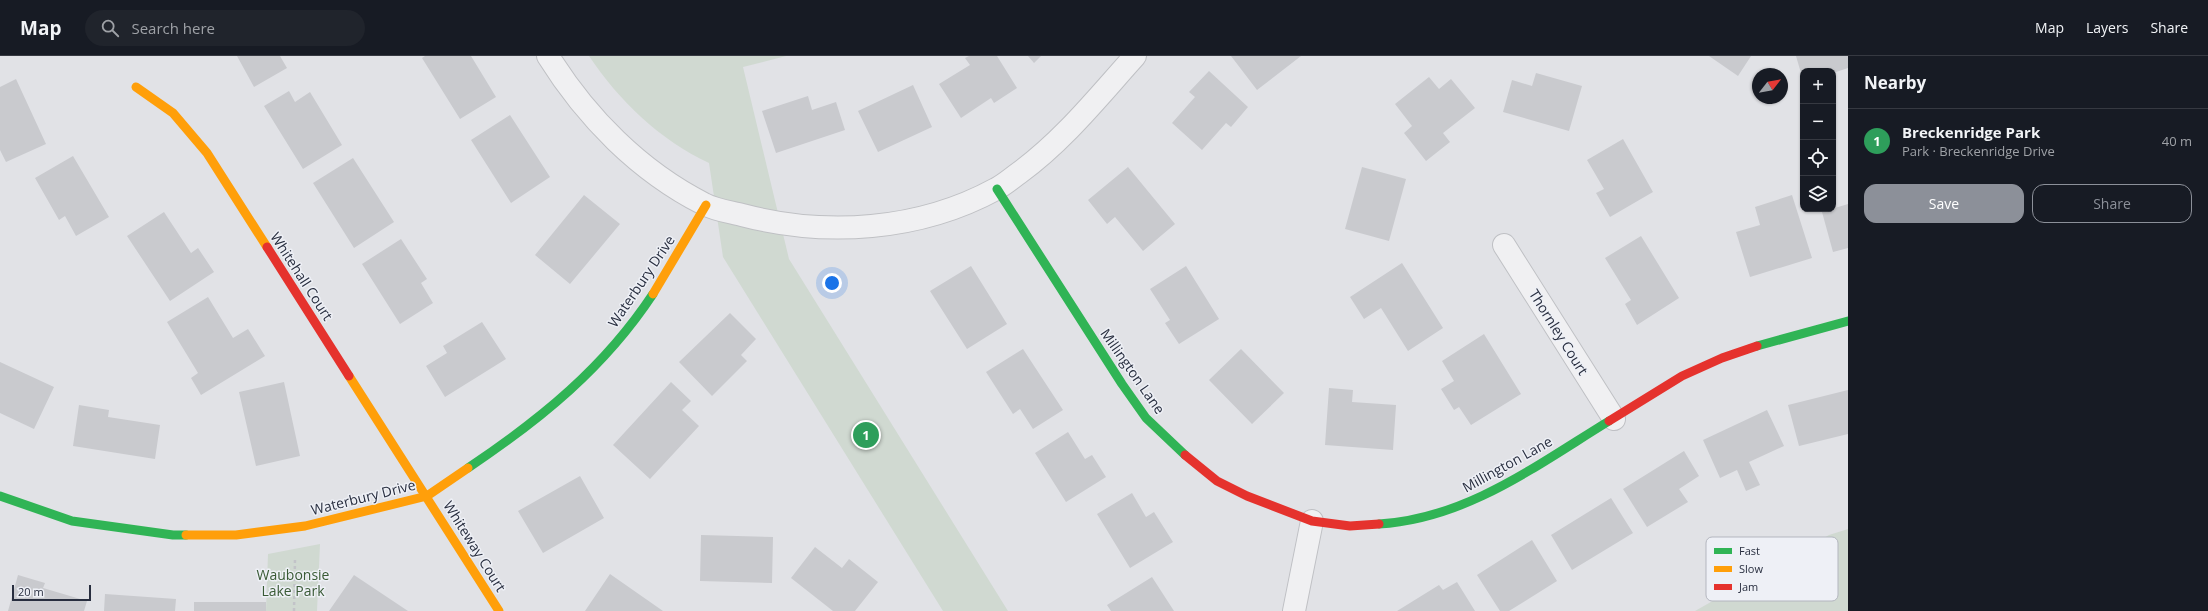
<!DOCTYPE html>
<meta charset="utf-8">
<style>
:root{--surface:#171b24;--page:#20242c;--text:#f1f3f6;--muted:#9ea1a6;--line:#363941;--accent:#8c9099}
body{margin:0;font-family:"Open Sans",sans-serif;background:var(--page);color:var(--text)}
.controls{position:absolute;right:12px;top:12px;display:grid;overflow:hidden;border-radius:8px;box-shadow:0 1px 3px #0004}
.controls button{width:36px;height:36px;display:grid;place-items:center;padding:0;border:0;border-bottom:1px solid var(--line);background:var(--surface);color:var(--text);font:20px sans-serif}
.compass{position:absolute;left:1752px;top:12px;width:36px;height:36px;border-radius:50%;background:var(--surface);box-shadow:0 1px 3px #0004;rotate:59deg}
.scale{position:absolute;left:12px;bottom:10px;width:79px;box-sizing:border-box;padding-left:4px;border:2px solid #282e3f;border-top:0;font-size:11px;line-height:14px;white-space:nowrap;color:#282e3f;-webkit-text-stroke:3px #eef0f6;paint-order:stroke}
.you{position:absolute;left:832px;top:227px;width:14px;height:14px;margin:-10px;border:3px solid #fff;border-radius:50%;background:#1a73e8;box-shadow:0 0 0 6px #1a73e833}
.badge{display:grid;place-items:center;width:26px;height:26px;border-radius:50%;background:var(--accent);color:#fff;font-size:13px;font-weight:700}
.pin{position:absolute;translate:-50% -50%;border:2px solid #fff;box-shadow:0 1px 4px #0006}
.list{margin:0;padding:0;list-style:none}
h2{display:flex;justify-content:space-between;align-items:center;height:52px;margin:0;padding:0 16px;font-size:17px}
h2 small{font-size:13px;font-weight:400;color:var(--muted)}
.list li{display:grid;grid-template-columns:26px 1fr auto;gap:12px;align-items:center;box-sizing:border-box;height:64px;padding:0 16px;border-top:1px solid var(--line)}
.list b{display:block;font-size:15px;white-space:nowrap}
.list p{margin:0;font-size:13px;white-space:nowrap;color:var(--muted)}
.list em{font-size:13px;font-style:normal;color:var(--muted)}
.actions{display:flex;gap:8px;padding:12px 16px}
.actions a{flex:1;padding:9px 0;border:1px solid var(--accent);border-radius:12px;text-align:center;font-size:14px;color:var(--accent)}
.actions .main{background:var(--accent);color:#fff}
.icon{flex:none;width:22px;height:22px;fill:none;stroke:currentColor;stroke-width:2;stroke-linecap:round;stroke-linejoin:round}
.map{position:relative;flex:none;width:1848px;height:555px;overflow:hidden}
header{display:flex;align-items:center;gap:24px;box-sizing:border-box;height:56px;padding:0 20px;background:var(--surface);border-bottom:1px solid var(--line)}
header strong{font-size:19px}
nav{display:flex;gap:22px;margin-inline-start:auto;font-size:14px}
.search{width:280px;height:36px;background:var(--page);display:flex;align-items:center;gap:10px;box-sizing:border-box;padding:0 14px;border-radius:22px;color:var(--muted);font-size:15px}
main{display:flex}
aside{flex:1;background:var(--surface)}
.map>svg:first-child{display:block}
</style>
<header>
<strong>Map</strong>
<div class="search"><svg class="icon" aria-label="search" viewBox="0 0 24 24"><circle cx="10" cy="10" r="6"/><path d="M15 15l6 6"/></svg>Search here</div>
<nav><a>Map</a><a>Layers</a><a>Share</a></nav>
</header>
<main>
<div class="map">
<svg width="1848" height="555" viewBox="0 0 1848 555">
<rect width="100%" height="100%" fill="#e1e2e6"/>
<path fill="#d0d9d1" d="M589,0H786L743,11L789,203L1008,555H943L723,201L709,107C660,84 619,45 589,0Z
M1848,473V555H1695L1829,479Z
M320,488L317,555H266L268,498Z"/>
<path fill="#c9cace" d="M237,0H280L287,12L254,31Z
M425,0H471L496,41L460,63L422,2Z
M969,0H997L1017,32L994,47L991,42L961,62L939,28L970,9L965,2Z
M1028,0H1041L1034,7Z
M1231,0H1301L1257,34Z
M1709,0H1751L1738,20Z
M1796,0H1848V12L1833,17V15H1803V24Z
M1209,15L1248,51L1231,71L1226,67L1202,94L1172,67L1195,41L1189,36Z
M1536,17L1582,30L1569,75L1503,56L1512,24L1532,30Z
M1429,21L1439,33L1451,23L1475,52L1443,77L1450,86L1426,105L1404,77L1412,70L1395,48Z
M16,23L46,88L6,106L0,94V31Z
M913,29L932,71L878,96L858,55Z
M289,35L295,46L310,36L342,89L303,113L264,50Z
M808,40L812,54L836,46L845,74L776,97L762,55Z
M510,59L550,121L511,147L471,84Z
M1623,83L1653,136L1610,161L1596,137L1604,133L1587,104Z
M73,100L109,161L76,180L65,160L59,164L35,122Z
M353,102L394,166L354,192L313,127Z
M1128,111L1175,168L1143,195L1115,161L1107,168L1088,144Z
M1362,111L1406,123L1389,185L1345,173Z
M584,139L620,168L570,228L535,199Z
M1792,139L1812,202L1750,221L1736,176L1760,169L1755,151Z
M1848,148V192L1833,196L1822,156Z
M164,156L191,197L198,192L214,216L170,245L127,180Z
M1641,180L1679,242L1637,269L1625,248L1631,244L1605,202Z
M401,183L427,223L421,227L433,247L400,268L362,208Z
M1402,207L1443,272L1408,295L1381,252L1364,263L1350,241Z
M971,210L1007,268L967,293L930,235Z
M1186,210L1219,263L1179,288L1165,267L1170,264L1150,233Z
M208,241L233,282L248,273L265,300L201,339L191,322L198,317L167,266Z
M730,257L756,283L741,299L747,305L712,340L679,306Z
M482,266L506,303L445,341L426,310L447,297L443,290Z
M1484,278L1521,338L1471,369L1459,351L1454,354L1441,333L1454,325L1442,305Z
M1023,293L1063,354L1033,373L1020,353L1013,358L986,316Z
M1241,293L1284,337L1252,368L1209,324Z
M0,306L54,331L34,373L0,357Z
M284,326L300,400L256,410L239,336Z
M671,326L691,345L682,354L699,370L650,423L613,389Z
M1329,332L1353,334L1352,346L1396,349L1393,394L1325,389Z
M1848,334V378L1799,390L1788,349Z
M79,349L109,354L108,361L160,369L155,403L73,390Z
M1767,354L1784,390L1749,406L1760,429L1746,435L1737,414L1720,422L1703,384Z
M1068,376L1085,403L1092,399L1106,421L1066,446L1035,397Z
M1684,395L1699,420L1679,433L1688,446L1647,471L1623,433Z
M580,420L604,462L543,497L518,455Z
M1132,437L1146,461L1154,456L1173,486L1130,512L1097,458Z
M1611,442L1633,477L1572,514L1551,479Z
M701,479L773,481L772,527L700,525Z
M1532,484L1557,525L1509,555H1500L1477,519Z
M815,491L842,512L849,503L878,526L855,555H833L791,522Z
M610,518L663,555H585Z
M18,519L45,527L43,532L87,545L84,555H8Z
M354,519L408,555H329Z
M1152,521L1174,555H1111L1107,549Z
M1457,526L1475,555H1397L1439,529L1443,534Z
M105,538L176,543L175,555H104Z
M194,546H266V555H194Z"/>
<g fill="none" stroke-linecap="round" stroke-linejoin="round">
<defs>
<path id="street" d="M548,0C586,61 639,115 704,148C715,154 730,156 742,159C826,181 919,175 996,133C1004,129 1012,122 1019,117C1064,84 1098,41 1135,0
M1504,189L1614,363
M1294,555L1312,465"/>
</defs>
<use href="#street" stroke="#bfc0c4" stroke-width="24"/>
<path stroke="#c2c3c8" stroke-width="2.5" stroke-dasharray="3 3" stroke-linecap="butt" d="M294,555L295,503"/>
<use href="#street" stroke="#f0f0f2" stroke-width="22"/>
<path stroke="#30b455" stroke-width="9" d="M997,133L1122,328L1146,362L1185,399
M1757,290L1848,265
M468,412C541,363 604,312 653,238
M0,440L72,465L173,479H186
M1379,468C1466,463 1537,409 1609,365"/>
<path stroke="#ff9f0a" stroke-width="9" d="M136,31L173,57L207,97L267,191
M653,238L706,149
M349,320L499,555
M186,479H236L305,470L427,440L468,412"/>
<path stroke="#e5322d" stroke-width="9" d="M267,191L349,320
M1609,365L1682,320L1722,302L1757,290
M1185,399L1217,425L1247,440L1312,465L1350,470L1379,468"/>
</g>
<g text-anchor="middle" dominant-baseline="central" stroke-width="3" stroke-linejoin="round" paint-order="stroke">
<g font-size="14" fill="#282e3f" stroke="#eef0f6">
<text transform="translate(302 220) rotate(57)">Whitehall Court</text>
<text transform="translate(641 225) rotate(-56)">Waterbury Drive</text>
<text transform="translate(1559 276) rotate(58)">Thornley Court</text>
<text transform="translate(1133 315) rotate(55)">Millington Lane</text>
<text transform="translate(1507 408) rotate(-29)">Millington Lane</text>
<text transform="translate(363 441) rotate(-14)">Waterbury Drive</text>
<text transform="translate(475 490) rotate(58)">Whiteway Court</text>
</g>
<g font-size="14" fill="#395a35" stroke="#eef0f6">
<text x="293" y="518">Waubonsie<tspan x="293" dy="16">Lake Park</tspan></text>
</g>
</g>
<rect x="1706" y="481" width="132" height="64" rx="6" fill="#eef0f6" stroke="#b3b6bf" stroke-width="1"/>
<rect x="1714" y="492" width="18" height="6" fill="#30b455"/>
<rect x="1714" y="510" width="18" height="6" fill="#ff9f0a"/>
<rect x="1714" y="528" width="18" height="6" fill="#e5322d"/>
<g font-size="11" fill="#282e3f">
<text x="1739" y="499">Fast</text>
<text x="1739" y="517">Slow</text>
<text x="1739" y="535">Jam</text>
</g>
</svg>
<div class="controls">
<button>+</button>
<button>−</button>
<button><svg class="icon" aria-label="locate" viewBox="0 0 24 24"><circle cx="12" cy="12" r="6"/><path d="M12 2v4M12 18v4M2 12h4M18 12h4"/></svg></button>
<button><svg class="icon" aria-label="layers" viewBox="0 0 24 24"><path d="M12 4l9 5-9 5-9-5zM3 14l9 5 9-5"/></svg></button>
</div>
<svg class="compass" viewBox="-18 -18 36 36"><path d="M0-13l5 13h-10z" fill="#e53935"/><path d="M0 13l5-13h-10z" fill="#9ea1a6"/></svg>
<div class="scale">20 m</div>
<div class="you"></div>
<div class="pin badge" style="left:866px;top:379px;background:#2e9e5b">1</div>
</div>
<aside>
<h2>Nearby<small></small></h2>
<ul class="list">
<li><span class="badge" style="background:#2e9e5b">1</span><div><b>Breckenridge Park</b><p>Park · Breckenridge Drive</p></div><em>40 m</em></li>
</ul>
<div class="actions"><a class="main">Save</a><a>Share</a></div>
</aside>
</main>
